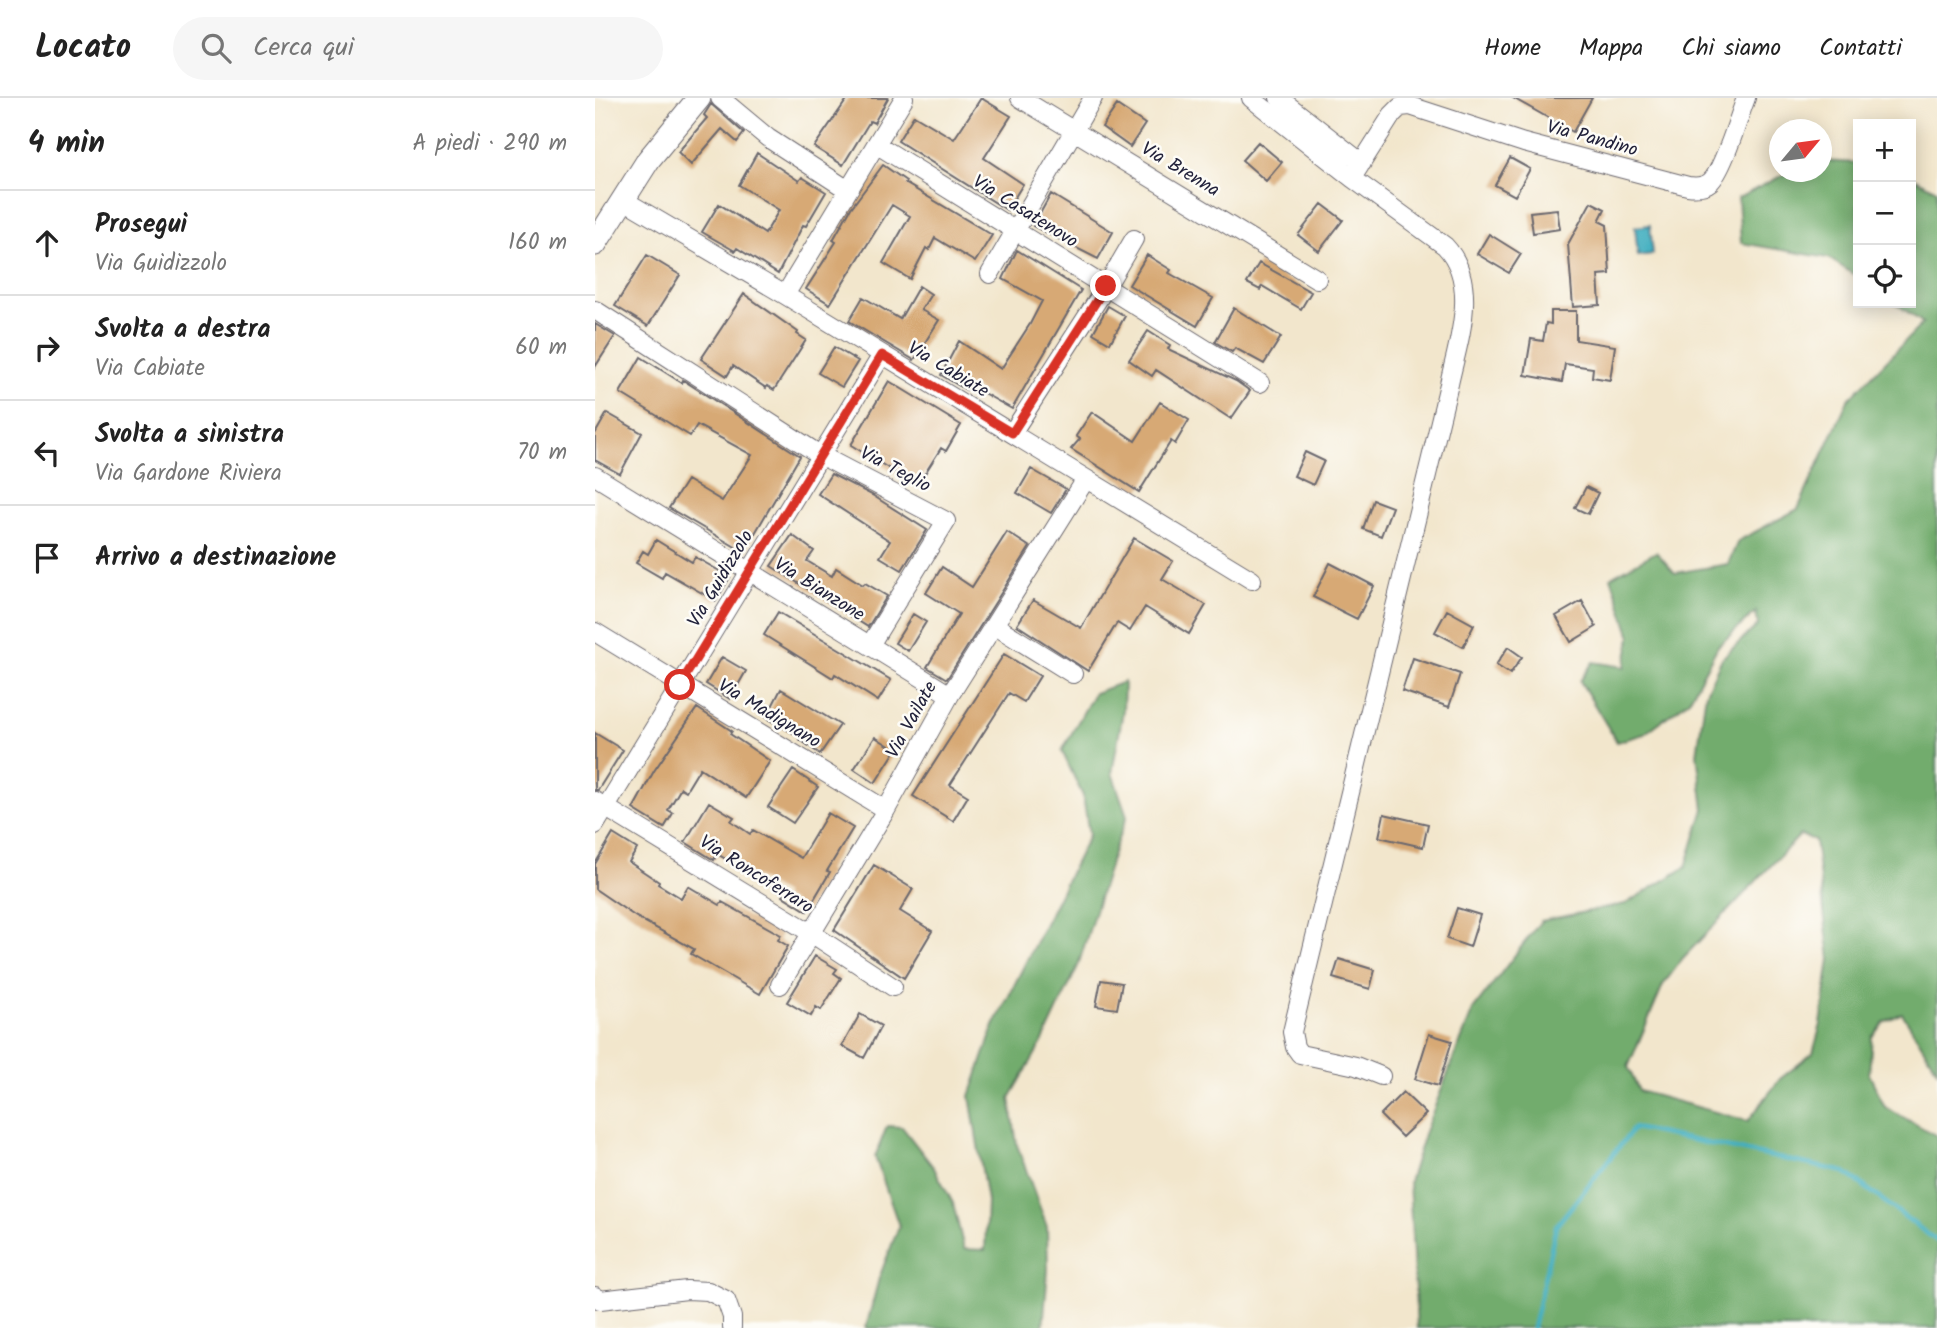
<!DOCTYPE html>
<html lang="it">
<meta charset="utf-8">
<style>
:root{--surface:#fff;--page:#f6f6f6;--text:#222;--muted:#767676;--line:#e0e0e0}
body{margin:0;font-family:Kalam,sans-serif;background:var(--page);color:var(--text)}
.controls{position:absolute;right:21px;top:21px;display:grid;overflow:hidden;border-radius:0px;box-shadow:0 4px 18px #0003}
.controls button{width:63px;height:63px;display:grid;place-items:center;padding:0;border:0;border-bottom:2px solid var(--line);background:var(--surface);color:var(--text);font:35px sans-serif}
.compass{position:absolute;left:1174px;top:21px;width:63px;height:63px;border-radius:50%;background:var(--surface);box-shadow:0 4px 18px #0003;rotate:61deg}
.stop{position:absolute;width:21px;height:21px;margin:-16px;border:5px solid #d93025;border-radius:50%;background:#fff}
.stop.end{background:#d93025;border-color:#fff;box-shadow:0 2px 7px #0008}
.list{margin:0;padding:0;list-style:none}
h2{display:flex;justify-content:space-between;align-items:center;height:91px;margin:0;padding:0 28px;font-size:30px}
h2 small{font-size:23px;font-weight:400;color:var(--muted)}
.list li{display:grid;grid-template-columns:46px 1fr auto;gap:21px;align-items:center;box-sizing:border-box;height:105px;padding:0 28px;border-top:2px solid var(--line)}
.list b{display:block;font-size:26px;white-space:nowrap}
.list p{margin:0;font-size:23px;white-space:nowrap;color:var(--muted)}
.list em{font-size:23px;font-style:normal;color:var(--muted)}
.icon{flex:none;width:38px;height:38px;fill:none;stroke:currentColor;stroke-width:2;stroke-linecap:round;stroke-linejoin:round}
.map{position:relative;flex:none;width:1342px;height:1230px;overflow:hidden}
header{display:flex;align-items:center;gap:42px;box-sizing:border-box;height:98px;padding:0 35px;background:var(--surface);border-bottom:2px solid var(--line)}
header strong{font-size:33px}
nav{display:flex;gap:38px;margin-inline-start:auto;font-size:24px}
.search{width:490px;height:63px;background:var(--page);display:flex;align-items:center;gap:18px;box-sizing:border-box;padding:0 24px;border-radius:38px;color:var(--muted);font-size:26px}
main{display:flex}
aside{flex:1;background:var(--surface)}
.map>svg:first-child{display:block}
</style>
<header>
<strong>Locato</strong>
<div class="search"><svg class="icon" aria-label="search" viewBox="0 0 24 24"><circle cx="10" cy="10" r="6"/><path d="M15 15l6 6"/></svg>Cerca qui</div>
<nav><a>Home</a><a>Mappa</a><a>Chi siamo</a><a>Contatti</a></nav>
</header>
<main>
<aside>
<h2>4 min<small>A piedi · 290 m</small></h2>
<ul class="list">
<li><svg class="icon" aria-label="ahead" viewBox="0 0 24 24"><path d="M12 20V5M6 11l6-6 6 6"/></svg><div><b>Prosegui</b><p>Via Guidizzolo</p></div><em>160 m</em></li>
<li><svg class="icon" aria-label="right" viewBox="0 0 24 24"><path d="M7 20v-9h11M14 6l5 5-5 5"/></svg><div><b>Svolta a destra</b><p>Via Cabiate</p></div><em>60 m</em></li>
<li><svg class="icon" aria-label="left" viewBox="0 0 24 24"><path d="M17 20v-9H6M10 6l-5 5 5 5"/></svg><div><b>Svolta a sinistra</b><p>Via Gardone Riviera</p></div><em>70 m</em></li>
<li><svg class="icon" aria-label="arrive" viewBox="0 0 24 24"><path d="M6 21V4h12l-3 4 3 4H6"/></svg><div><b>Arrivo a destinazione</b></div></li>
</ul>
</aside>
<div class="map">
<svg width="1342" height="1230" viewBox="0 0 1342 1230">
<rect width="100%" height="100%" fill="#fdfcf7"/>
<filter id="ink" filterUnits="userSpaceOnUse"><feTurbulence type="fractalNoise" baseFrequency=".0143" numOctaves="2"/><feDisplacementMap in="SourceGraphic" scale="14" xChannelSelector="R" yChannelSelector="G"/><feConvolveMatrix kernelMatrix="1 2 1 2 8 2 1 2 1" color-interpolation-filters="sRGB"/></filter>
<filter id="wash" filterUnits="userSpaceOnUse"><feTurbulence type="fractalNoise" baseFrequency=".00686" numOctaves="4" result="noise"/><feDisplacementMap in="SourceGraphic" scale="28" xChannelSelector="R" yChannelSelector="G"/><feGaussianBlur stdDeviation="1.57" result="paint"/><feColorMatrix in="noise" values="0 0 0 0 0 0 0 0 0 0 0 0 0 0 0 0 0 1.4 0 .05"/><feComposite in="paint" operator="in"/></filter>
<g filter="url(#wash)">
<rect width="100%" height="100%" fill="#f2e6cc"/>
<path fill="#72ac6d" stroke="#4a6754" stroke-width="2" fill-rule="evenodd" d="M1227,63L1263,65V179L1233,160L1146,145L1143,100L1194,74H1226Z
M1316,79L1342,92V972L1307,915L1289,924L1277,939L1274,976L1290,1009L1342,1038V1230H822L814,1084L829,1036L878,912L946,823L1030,806L1091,769L1109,711L1102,656L1111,594L1127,560L1163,527L1161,514L1123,548L1094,602L1049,636L1022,644L985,583L998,564L1030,569L1036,539L1016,479L1061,454L1080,475L1133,466L1143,443L1203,411L1253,302L1328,225L1300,205H1316ZM1205,737L1220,742L1235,861L1226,926L1218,955L1185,981L1153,1023L1044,993L1033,969L1068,887L1088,860Z
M529,584L528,613L517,675L532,718L519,752L483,868L449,941L415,1000L422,1047L452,1129L453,1172L448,1230H271L284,1180L304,1128L280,1059L292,1028L307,1029L339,1070L358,1105L369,1151L390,1152L392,1103L375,998L399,928L494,737L488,698L467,653L499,595Z"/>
<path fill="#42afc0" stroke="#32687e" stroke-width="2" d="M1055,127L1058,156L1043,158L1040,129Z"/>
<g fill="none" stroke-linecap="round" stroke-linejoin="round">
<path stroke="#42afc0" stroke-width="4.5" d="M938,1230L961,1128L1039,1030L1250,1074L1342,1143"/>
</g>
<g id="blocks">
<path fill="#d7a974" d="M253,0H293L279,25L275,23L248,67L219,49Z
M386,0L416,18L389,60L428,86L412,112L303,43L319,17L359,41Z
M918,0H997L978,34Z
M116,6L149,35L142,44L127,31L96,67L83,54L112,20L109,17Z
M522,7L550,26L535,49L507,29Z
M663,44L687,64L671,83L647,62Z
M162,55L204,83L207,79L231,94L211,128L208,127L183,176L142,150L140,153L107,134L124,106L170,136L184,112L144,87Z
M915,60L935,71L920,98L900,87Z
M288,67L311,83L310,85L397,137L380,164L340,140L334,152L331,150L315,181L288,165L315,118L297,107L235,206L211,191L241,144L238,142L256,110Z
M456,96L518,134L503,161L438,128Z
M996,104L1010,111L1004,123L1012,127L1015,176L1003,177L1005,207L978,209L973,146Z
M727,106L748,122L724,153L703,137Z
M962,111L965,131L938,135L935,114Z
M894,136L926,156L914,175L882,156Z
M422,152L486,192L417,311L374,287L371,292L346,277L364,243L406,271L435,226L447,203L408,181Z
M52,157L85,177L53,228L20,208Z
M552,157L576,172L574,175L618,200L602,228L534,187Z
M664,165L716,194L706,211L667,188L665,192L652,185Z
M324,188L336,196L326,212L344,222L319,262L254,223L268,199L305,221Z
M149,196L203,234L202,236L211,242L179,292L172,288L171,290L138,268L132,278L106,261Z
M513,208L530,218L515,245L498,235Z
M639,210L686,239L669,266L640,250L637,254L620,244Z
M956,213H981V242L1020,248L1015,282L997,279L998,270L970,266L967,284L930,277L936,241L948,243L951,225L956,226Z
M0,226L20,238L0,269Z
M553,233L575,247L573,251L641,283L655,293L636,321L561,272L557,278L534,262Z
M239,249L263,263L247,289L223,275Z
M46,259L87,285L88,282L205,358L149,454L74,410L92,382L127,403L157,357L102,327L95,338L25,295Z
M294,283L366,327L351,353L346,350L322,388L256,347Z
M565,304L594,322L580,346L576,343L544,394L476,351L485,341L481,338L497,314L540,343Z
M12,315L47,335L25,376L0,362V336Z
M710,354L729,363L718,387L699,378Z
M436,371L471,391L456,415L422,395Z
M236,376L277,397L332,432L307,472L285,459L295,443L223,396Z
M991,389L1003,395L993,416L980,410Z
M778,402L797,409L786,438L768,431Z
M412,434L435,449L352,581L332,569L364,516L331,495L347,469L377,489Z
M197,437L219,453L212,463L237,478L241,470L268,487L270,485L292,498L273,529L176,468Z
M539,440L578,463L567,481L611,507L594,536L550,509L535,533L522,525L493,573L422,527L438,502L486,530Z
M61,442L97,464L100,459L135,479L121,503L70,474L67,480L41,465L48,453L53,456Z
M735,465L779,488L762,521L718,499Z
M987,503L1001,529L976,544L961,518Z
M852,512L879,527L868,549L840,534Z
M183,514L296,582L283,603L240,576L238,580L169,537Z
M318,516L331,524L313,553L300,545Z
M913,549L927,559L915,576L901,567Z
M409,556L445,578L429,604L414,595L355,687L373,698L358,723L318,698Z
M127,559L151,573L135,601L111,586Z
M818,560L865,576L854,609L807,593Z
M186,591L245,627L225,656L204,641L205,639L171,620Z
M102,610L137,633L135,636L175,663L151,700L105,670L91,693L86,690L73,712L78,715L69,730L38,711L59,673Z
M0,635L28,652L3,692H0Z
M280,639L301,652L280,685L259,671Z
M198,672L223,689L198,725L173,709Z
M114,704L139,719L136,723L155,736L158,732L206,760L233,715L258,730L232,773L235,774L212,813L188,798L190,796L122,756L119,762L90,744Z
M789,716L833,726L828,749L784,739Z
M18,736L42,751L34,764L64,784L63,786L86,800L93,788L125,807L127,804L186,837L183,842L193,848L165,896L96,856L99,851L41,819L0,791V766Z
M279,767L318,791L305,813L337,833L309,880L239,832Z
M862,810L885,817L875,849L852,841Z
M220,858L242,871L239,875L246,880L226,912L221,909L216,918L192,904Z
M744,861L780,872L775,891L738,880Z
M506,882L527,885L522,911L501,908Z
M265,916L286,928L269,960L247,948Z
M834,936L857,943L843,988L820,981Z
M808,994L831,1016L807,1039L785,1017Z"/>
</g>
</g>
<g filter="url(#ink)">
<use href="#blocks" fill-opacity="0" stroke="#6b676e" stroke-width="2"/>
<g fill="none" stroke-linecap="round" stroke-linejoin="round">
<defs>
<path id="minor" d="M125,0L173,40L253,92
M425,0L722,181
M656,0L757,80L850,148C885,185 863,244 854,286L697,934L700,949L705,956L761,968L786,978
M684,0L767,65
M281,46L665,285
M757,80L797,17L805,9L815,8L929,45L1093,88C1101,89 1109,89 1115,84C1128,73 1144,18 1151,0
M27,101L190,197L657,482
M395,176L498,0
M190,197L309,0
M0,212L225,357L351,423L275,547
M417,335L511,189L539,141
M0,378L355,597
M399,527L478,576
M0,534L291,712
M0,703L216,835L298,889
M0,727L287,257
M185,887L291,712L355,597L491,381
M0,1198L5,1202L92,1192L113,1193L131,1202L137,1219V1230"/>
<path id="tertiary" d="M0,146L54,61L104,0"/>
</defs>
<use href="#minor" stroke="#6b676e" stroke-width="20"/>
<use href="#tertiary" stroke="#6b676e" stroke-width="25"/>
<use href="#minor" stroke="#fff" stroke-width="18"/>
<use href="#tertiary" stroke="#fff" stroke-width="23"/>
</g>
</g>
<g fill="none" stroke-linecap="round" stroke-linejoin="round" filter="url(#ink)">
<path stroke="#d93025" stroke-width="9" d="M85,587L287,257L417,335L511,188"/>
</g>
<g text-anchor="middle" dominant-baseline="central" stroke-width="5" stroke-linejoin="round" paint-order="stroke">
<g font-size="19" fill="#22223b" stroke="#fdfcf7">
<text transform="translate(997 41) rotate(15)">Via Pandino</text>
<text transform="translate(585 72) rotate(31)">Via Brenna</text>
<text transform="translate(430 114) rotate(32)">Via Casatenovo</text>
<text transform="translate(353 272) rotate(31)">Via Cabiate</text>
<text transform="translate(300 372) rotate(28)">Via Teglio</text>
<text transform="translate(126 481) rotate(-59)">Via Guidizzolo</text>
<text transform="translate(224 492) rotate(32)">Via Bianzone</text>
<text transform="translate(174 616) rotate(31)">Via Madignano</text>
<text transform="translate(317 622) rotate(-61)">Via Vailate</text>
<text transform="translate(161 777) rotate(32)">Via Roncoferraro</text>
</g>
</g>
</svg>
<div class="controls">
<button>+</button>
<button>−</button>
<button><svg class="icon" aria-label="locate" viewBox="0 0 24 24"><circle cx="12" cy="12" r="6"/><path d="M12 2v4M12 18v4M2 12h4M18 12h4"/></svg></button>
</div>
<svg class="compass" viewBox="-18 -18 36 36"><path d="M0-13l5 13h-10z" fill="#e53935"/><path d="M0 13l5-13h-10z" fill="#767676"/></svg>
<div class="stop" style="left:85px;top:587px"></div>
<div class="stop end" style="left:511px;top:188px"></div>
</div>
</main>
